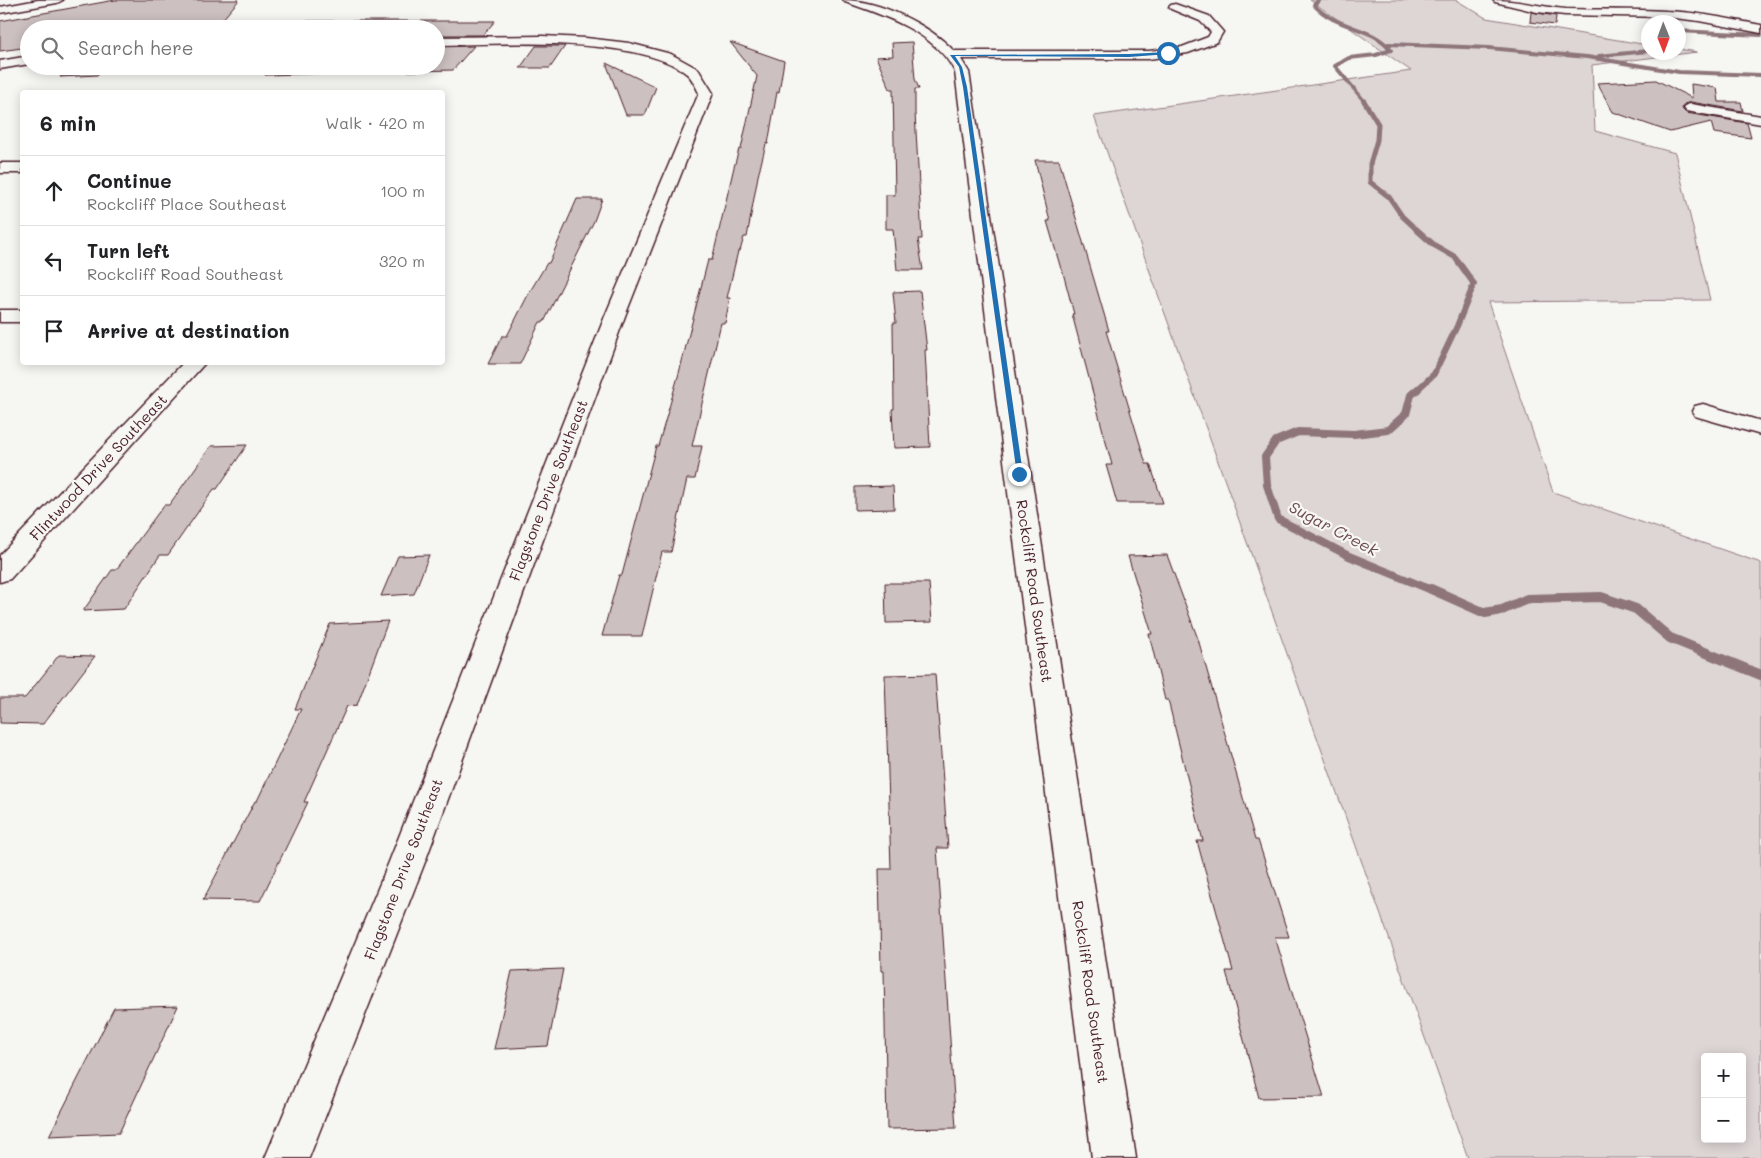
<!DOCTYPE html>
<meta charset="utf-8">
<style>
:root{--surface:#fff;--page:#f6f6f6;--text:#202124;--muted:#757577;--line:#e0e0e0}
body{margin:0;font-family:Mali,sans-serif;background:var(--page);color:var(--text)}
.controls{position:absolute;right:15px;bottom:15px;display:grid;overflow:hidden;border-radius:5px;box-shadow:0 2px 12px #0003}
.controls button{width:45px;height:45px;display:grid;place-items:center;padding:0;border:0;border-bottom:1px solid var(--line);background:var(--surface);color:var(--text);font:25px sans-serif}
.compass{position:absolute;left:1641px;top:15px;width:45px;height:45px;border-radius:50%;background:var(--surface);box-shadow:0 2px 12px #0003;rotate:179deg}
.stop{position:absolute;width:15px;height:15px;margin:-11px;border:4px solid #1f6fb2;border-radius:50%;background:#fff}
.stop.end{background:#1f6fb2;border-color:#fff;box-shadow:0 1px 5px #0008}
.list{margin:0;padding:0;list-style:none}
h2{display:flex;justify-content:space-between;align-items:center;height:65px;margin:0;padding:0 20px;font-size:21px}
h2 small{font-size:16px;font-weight:400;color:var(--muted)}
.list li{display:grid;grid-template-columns:32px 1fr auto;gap:15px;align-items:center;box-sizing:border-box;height:70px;padding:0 20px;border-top:1px solid var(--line)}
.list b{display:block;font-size:19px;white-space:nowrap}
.list p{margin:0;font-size:16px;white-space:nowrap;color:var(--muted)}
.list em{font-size:16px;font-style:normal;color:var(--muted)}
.icon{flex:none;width:28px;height:28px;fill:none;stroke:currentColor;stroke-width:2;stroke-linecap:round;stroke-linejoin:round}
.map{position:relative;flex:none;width:1761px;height:1158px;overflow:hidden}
.search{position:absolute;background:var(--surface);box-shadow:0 2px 12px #0003;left:20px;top:20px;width:425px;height:55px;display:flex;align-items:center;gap:12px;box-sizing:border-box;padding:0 18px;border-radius:28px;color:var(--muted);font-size:19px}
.panel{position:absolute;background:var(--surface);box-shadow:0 2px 12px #0003;left:20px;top:90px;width:425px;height:275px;border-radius:5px}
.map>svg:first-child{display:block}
</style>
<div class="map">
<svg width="1761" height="1158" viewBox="0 0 1761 1158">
<rect width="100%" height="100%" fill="#f6f6f2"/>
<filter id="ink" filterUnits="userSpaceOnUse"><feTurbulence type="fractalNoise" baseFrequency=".02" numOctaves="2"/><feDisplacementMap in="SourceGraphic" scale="10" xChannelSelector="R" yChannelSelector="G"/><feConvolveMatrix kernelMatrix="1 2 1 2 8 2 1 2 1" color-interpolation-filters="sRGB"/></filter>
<g filter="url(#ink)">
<path fill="#ddd6d5" stroke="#947a80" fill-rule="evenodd" d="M1310,0H1456L1486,18L1648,45V52H1678L1679,49L1697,52L1592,65L1595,131L1675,153L1710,300L1488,302L1553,492L1761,563V1158H1468L1094,116L1411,71ZM1705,1057H1742V1139H1705Z"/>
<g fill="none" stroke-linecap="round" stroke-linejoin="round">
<path stroke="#8e747a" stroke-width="4" d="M1319,0L1314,5C1337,30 1371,25 1391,50L1376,55L1349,58L1335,66L1365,102
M1678,31L1761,35
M1388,44L1489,48L1587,57L1679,72L1761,75
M1599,56L1648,51"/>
<path stroke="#8e747a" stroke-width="5" d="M1364,101L1378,124L1377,140L1370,164V182L1389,197L1402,216L1417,230"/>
<path stroke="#8e747a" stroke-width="6" d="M1416,229L1434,245L1455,257L1474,284L1457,326L1434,374L1417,390"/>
<path stroke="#8e747a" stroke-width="8" d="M1418,389L1411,395L1406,414L1388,430L1354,434L1298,432L1276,441L1265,457L1267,485L1278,519L1349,556L1434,591"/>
<path stroke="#8e747a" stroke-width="10" d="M1431,589L1485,613L1502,610L1527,599L1601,597L1636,609L1670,638L1761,675"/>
</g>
<path fill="#ccc1c0" stroke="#4a1f2b" d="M115,0H239L221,21H495L483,35H436V29H29V47L0,51V21Z
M1531,12L1556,16L1555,25L1530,22Z
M730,42L784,61L779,92H777L768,144H766L758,176L747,237H744L740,251H738L727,298H730L725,323H721L692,446H702L695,479H687L671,552H662L642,636H602L619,575H622L656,446H658L679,373L708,260H712L734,167L739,149H741L757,76Z
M912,42L915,79L919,89H915V113L922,239H918L923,270H897L893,229H886V195H895L893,89H890L876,57L893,56L892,43Z
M474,46L453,70L265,75L272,69H208L212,66H436V47Z
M536,46H565L550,68H520Z
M606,63L656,87L645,115H626Z
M72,66H156L102,70L97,75L60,77Z
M1656,80L1692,98L1691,84L1717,88L1719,102H1741L1743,111L1691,102L1684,104L1682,109L1686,113L1747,123L1751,138L1714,133L1711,122L1670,132L1613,112L1597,83Z
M1035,160H1059L1109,331H1106L1146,464H1150L1163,503H1117L1106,465H1112L1072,314H1074L1062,269H1061L1047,221H1050Z
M577,199H602L594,221L544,322H540L520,364H488L502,336H507L529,293L547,263H549Z
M920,291L927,350H925L930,447L894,448L892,409H894L893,323H896L893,292Z
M247,445L217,489H214L168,555H160L124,609L83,611L112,570H116L164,505H169L211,446Z
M893,486L894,509L855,510V487Z
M429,555L414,594L381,596L398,556Z
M1167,555L1198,639L1255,840H1258L1289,937H1275L1324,1097L1259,1098L1226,971H1233L1197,841H1203L1168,700H1165L1149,634H1152L1128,556Z
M885,583H929L932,622L886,623Z
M388,621L357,705L347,706L304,802H308L260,901L203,900L255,801H257L301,709H295L330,624Z
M59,655L95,656L43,724L0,723V698H25Z
M935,674L948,848H937L956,1128L887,1129L884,971H881L879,869H891L885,675Z
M563,969L548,1046L494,1049L512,971Z
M178,1006L119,1133L49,1136L114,1008Z"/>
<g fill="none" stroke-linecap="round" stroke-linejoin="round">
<defs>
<path id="minor" d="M38,0H63L57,3L0,13V7Z
M843,0C879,0 930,25 954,51H1149L1182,47L1208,37L1211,32L1200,21L1171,9L1169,7L1171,5L1175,4L1209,16L1223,32L1217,42L1188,53L1149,59H961L969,72L1136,1158H1092L955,72C936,33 884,15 845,2Z
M1493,0C1518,0 1541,7 1566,9C1599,10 1633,9 1666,11C1698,12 1729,19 1761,25V33L1699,21L1666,17L1565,15L1537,12L1495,2Z
M542,36L586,38L629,43L671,54L698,69L713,93L625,316L425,862L309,1158H265L389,862L605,316L699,93C696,87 692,78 687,74C641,35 496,44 436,45V37Z
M29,56V64L0,69V61Z
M1691,104L1761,116V124L1686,111L1684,108L1686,105Z
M0,163H22V173H0Z
M0,310H22V322H0Z
M184,362H206L10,579L0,582V555Z
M1703,404L1761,421V435L1695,416L1692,411L1695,406Z"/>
</defs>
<use href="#minor" stroke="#4a1f2b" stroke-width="3"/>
<use href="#minor" fill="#f6f6f2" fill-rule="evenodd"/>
</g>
</g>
<path fill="#1f6fb2" d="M1168,52L1169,54L1129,57L955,56L962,67L967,87L1023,474L1017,475L963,87L959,67L950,55L1129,54Z"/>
<g text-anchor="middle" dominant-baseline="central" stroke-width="4.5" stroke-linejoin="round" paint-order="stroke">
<g font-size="15" fill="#4a1f2b" stroke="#f6f6f2">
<text transform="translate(98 467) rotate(-47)">Flintwood Drive Southeast</text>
<text transform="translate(548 490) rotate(-69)">Flagstone Drive Southeast</text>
<text transform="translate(1035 591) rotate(82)">Rockcliff Road Southeast</text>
<text transform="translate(403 869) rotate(-69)">Flagstone Drive Southeast</text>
<text transform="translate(1091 992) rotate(82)">Rockcliff Road Southeast</text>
</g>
<g font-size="16" font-style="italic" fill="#6c4a52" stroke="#f6f6f2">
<text transform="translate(1334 528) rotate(28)">Sugar Creek</text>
</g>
</g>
</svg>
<div class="controls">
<button>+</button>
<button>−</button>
</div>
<svg class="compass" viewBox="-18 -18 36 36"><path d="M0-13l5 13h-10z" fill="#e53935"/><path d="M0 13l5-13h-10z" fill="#757577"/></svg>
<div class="stop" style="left:1168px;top:53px"></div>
<div class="stop end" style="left:1019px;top:474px"></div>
<div class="search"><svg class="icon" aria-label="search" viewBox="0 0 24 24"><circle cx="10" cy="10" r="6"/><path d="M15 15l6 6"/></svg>Search here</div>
<section class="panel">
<h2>6 min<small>Walk · 420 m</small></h2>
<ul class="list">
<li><svg class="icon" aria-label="ahead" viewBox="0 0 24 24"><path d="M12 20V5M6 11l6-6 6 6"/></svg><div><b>Continue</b><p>Rockcliff Place Southeast</p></div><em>100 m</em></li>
<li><svg class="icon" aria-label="left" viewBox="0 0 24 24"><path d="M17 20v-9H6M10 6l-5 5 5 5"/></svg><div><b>Turn left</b><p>Rockcliff Road Southeast</p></div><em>320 m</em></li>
<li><svg class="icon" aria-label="arrive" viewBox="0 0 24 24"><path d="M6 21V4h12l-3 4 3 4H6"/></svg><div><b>Arrive at destination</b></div></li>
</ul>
</section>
</div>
